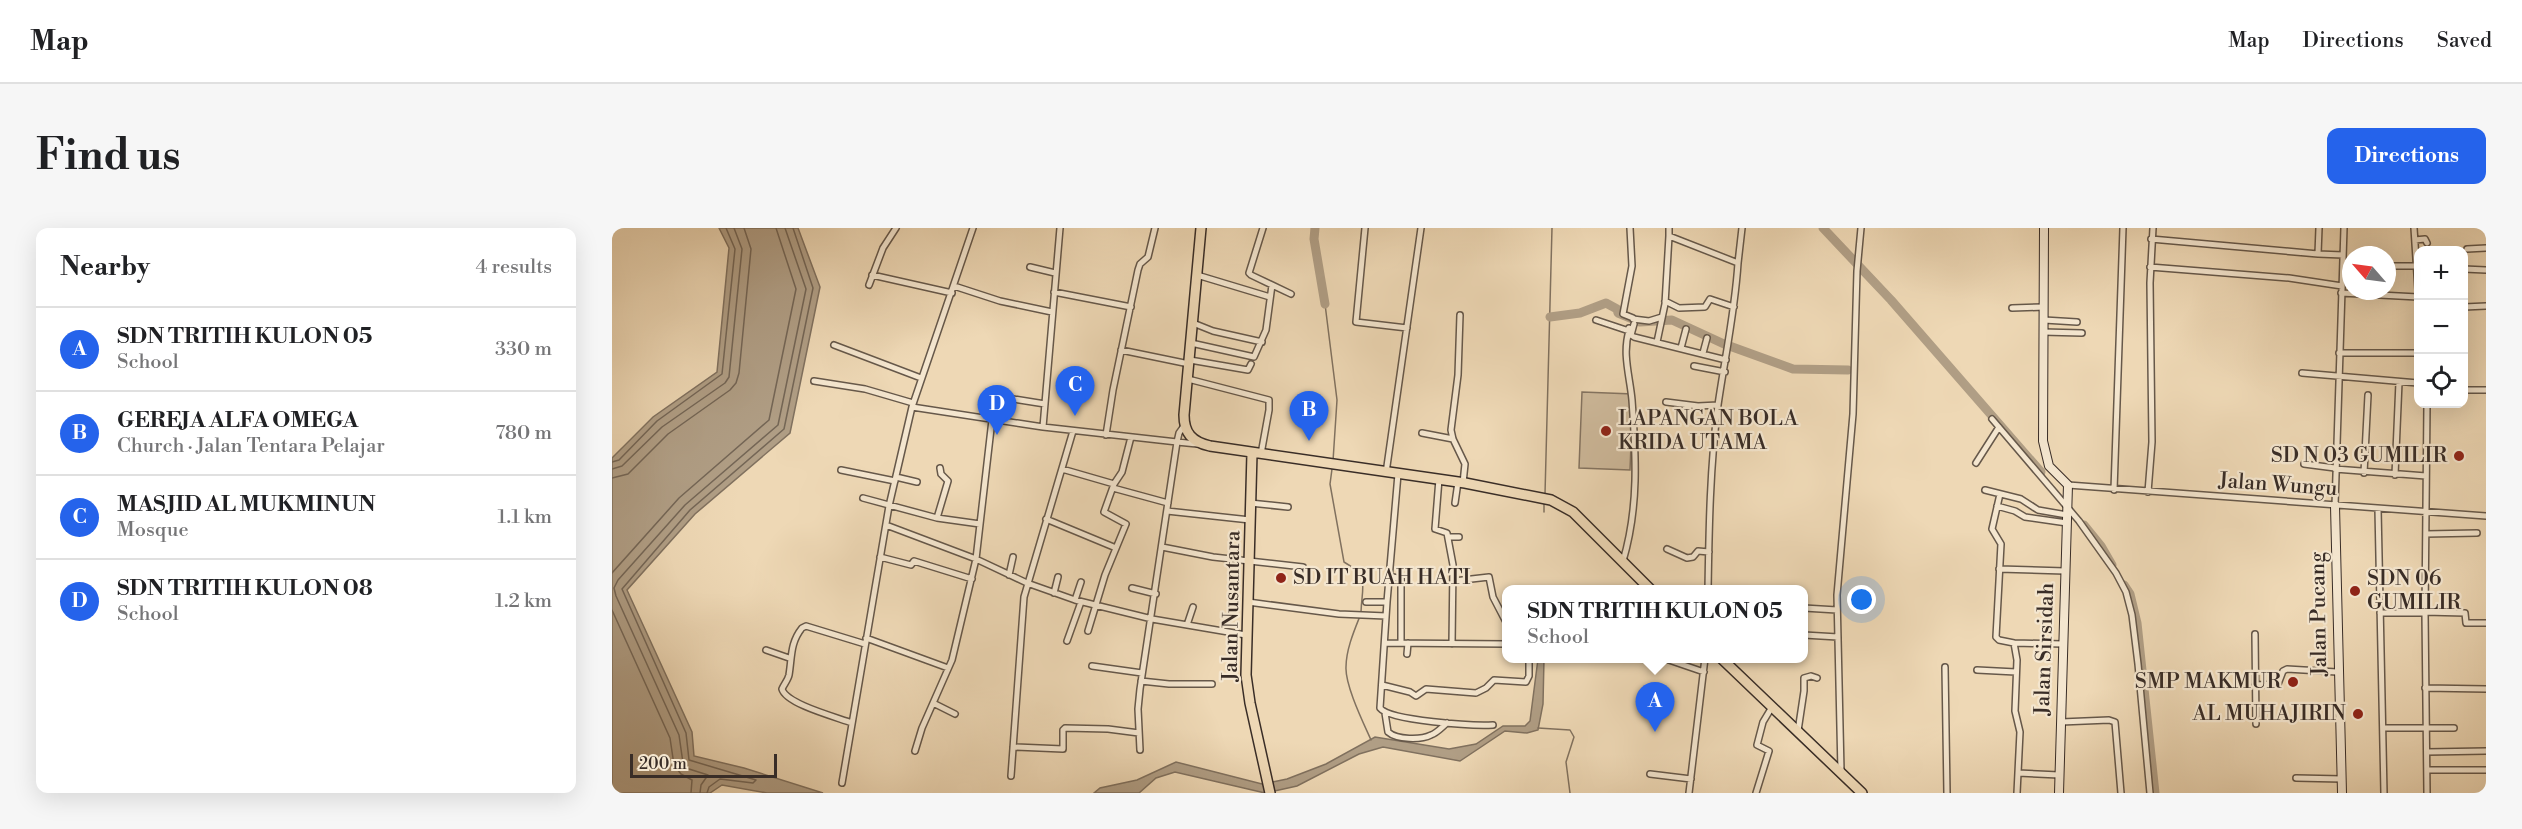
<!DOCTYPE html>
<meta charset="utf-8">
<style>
:root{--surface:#fff;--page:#f6f6f6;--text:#202124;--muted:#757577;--line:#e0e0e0;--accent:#2563eb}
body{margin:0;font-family:"Libre Bodoni",serif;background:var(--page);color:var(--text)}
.controls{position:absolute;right:18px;top:18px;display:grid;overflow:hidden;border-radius:12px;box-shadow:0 6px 24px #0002}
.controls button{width:54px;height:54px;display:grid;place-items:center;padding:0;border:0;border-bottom:2px solid var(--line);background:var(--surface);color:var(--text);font:30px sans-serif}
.compass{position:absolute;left:1730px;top:18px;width:54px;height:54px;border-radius:50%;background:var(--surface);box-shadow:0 6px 24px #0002;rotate:298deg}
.scale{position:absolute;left:18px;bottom:15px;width:147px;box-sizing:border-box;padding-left:6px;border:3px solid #392d27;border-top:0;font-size:16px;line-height:21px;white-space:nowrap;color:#392d27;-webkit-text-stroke:4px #f4e6cf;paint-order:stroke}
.you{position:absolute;left:1250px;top:372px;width:21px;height:21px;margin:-15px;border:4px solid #fff;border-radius:50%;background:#1a73e8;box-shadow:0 0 0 9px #1a73e833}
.badge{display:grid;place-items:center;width:39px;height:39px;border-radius:50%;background:var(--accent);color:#fff;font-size:20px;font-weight:700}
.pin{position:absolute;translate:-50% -50px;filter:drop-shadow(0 2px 3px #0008)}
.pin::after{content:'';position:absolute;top:32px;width:21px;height:18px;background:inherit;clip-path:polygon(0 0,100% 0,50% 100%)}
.popup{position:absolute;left:890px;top:357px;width:306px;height:78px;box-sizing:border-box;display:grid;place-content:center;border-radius:12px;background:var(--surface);filter:drop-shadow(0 2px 4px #0005);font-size:20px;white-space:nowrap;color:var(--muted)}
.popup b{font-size:22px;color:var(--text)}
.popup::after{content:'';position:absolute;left:50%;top:100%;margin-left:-12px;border:12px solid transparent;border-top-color:var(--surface)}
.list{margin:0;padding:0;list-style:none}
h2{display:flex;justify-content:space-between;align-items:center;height:78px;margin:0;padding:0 24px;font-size:26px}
h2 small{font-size:20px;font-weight:400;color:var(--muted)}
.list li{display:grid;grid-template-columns:39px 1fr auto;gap:18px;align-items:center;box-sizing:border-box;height:84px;padding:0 24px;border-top:2px solid var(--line)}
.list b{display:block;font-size:22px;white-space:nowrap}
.list p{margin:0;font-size:20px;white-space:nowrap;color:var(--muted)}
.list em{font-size:20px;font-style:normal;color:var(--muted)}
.icon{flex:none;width:33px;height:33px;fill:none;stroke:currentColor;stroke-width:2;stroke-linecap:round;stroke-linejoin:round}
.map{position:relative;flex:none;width:1874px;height:565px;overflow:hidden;border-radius:12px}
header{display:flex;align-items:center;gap:36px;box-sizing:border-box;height:84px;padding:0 30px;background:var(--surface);border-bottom:2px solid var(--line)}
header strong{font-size:28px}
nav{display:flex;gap:33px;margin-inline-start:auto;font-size:21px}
.intro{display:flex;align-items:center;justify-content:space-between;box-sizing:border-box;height:144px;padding:0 36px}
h1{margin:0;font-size:42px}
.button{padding:15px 27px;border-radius:12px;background:var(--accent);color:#fff;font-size:21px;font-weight:700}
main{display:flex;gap:36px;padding:0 36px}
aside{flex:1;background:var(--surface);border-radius:12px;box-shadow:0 6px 24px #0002}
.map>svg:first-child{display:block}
</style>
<header>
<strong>Map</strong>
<nav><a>Map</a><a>Directions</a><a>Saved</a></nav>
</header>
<div class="intro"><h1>Find us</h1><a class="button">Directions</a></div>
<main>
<aside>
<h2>Nearby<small>4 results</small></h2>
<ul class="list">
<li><span class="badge">A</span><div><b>SDN TRITIH KULON 05</b><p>School</p></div><em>330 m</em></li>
<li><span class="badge">B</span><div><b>GEREJA ALFA OMEGA</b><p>Church · Jalan Tentara Pelajar</p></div><em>780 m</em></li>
<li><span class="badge">C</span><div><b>MASJID AL MUKMINUN</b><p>Mosque</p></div><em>1.1 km</em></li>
<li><span class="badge">D</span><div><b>SDN TRITIH KULON 08</b><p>School</p></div><em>1.2 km</em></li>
</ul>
</aside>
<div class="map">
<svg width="1874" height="565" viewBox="0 0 1874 565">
<rect width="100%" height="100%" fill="#eed8b5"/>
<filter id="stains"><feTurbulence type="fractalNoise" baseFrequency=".00333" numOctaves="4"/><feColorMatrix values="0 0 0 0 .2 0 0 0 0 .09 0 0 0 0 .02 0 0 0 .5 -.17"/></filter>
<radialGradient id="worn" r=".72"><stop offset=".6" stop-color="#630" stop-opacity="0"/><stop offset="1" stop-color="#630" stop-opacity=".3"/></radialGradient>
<path fill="#cfbb9d" stroke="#847462" stroke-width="1.5" d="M970,164L1021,166L1018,242L967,240Z"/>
<path fill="#b09e85" stroke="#80715f" stroke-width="1.5" d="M107,0H186L208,59L178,205L83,286L15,362L80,504L82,528L132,540L211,565H155L110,557L98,565H0V230L41,189L105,144L117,20Z
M926,431H932L931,476L926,502L915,505L893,503L848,533L771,519L747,526L685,558L653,565L563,544L544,550L527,565H482L488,560L525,552L564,534L650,556L675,551L714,536L763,509L837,521L864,516L891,498H913L918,493Z"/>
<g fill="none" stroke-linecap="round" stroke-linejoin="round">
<path stroke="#746656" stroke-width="1.5" d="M0,234L7,232L45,193L110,146L123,21L114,0
M0,241L10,238L50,199L113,155L117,149L130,21L122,0
M0,250L16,246L56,206L118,162L124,155L127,145L139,21L132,0
M0,345L67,270L157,192L184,61L164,0
M0,382L58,510L62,537L69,546L80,552L79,565
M88,565L89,557L96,547L77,541L71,535L67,507L4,368L2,360L6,352L73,277L166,197L194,61L173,0
M95,565L97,559L108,551L141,555L144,552L77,532L74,505L10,361L78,282L172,201L201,60L181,0"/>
<path stroke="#80715f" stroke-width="1.5" d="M713,76L725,172L721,233
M720,241L718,256L732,334C758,349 750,356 749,384
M933,266L940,0
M932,284V274
M748,388C742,403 734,422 734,439C733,457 751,494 759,512
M926,500L958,502L962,509L954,534L958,565"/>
<path stroke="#b09e85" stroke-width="9" d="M703,0L702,11L713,76
M1211,0L1279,72L1429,244
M938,89L968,85L994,75L1005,81L1006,85L1028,94L1060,92L1112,116L1181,141L1236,142
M1472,297L1489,318L1500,337
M1512,357L1518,366L1525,395L1543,565"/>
<defs>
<path id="street" d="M651,0L637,45L639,47L679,66
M753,0L744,94L795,100
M1018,0L1020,38L1011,86L1021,90
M1057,0V8L1126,35C1123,83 1113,129 1106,177C1098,238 1097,300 1096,362
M1802,0L1806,62
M1539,11L1706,26L1707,0
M1803,12L1813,11L1815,15
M1855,21L1874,20
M1706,26L1731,27
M1126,35L1130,0
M1775,38H1806
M418,39L443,45
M1538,39L1677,50L1730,58
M1852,41L1874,42
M260,47L340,65
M585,47L658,69
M257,57L271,20L284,0
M342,58L388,73L440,84
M442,64L519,79
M1729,65L1806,69
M1053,73L1067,80L1093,79L1098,71L1122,79
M1852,79L1874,78
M1400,80L1432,79
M848,87L846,147L839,202L841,211L853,236L851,255
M1021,91L1037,93L1050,89
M984,92L1017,103V100
M1432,92L1465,94
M581,95L601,103L650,114
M1022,96L1019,107L1022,109L1114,132
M1431,104L1470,105
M1045,114L1053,76L1057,8
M579,115L642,129L654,102L660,57
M222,117L309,150
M1069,120L1074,101
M509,122L577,136
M1091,125L1095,110
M1727,125H1806
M578,132L636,142L639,136
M1082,138L1113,144
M1690,145L1806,155
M576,151L657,172V182L649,226
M202,153L253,161L301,175
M1855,162H1874
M383,168L433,176
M1054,174L1086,178L1106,177
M300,179L431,199L565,214L567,205L572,198
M1380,191L1467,293L1504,345L1514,364L1520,387L1526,436L1538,565
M431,199L448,0
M810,205L841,211
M494,207L501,162L526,42L528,36L536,29L543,0
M1364,235L1387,199
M1692,236L1723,240
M450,241L502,256
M1723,241L1814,248
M229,242L283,253
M774,245L809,0
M1752,245L1756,167
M786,246L775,374L768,480C778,493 862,498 881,497
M1783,247L1787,154
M284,249L305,254
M827,251L823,301L835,305L841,337L840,416
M1456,257L1874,288
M501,260L556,275
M1373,262L1409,271L1426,282L1455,287
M1502,262L1511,0
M1536,264L1540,214L1538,55L1541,0
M1388,266L1380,301L1389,316L1384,409L1387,412L1402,415L1405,432L1403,483L1408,504L1405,565
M251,270L325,290L368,296
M638,275L676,279
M843,275L846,254
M1385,278L1403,283L1413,289L1455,295
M1723,278L1732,0
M1766,281L1772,565
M555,283L638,292
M325,290L336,253L329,246L328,240
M434,291L504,320
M274,297L364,331L415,355L463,372L540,391L634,407
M1814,306L1865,305
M837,309H847
M550,319L601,329L691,339
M1055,321L1075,330L1081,329L1086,323L1097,324
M268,329L299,337L302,333L360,351
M1011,333C1027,279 1024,227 1020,172C1018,149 1010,126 1017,103
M1387,341L1453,343
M397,347L401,329
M777,348L789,351V415
M842,353L877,349L881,369L894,394
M520,360L544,366
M442,365L446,349
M463,372L469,354
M636,374L727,386L774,388
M754,374H775
M1192,380L1225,382
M1813,384L1853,385L1854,395H1874
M1768,385H1813
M575,397L581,379
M476,403L493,347L514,296L492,284L502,256L510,244L519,209
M1643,406L1644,496
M1192,407L1226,409
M254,410L336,440
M455,413L469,374
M774,415L894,416
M1402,415L1451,416
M154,422L177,430
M795,426L796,415
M1051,430L1092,444
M480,438L530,445
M1333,439L1335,565
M1365,442L1404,444
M529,453L557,456H600
M770,457L798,464L804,468L814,461L864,465L874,460L882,452L914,454L917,448V430
M1643,457L1666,456L1671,443L1675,441L1725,444
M1813,460L1874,461
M321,475L343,486
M773,485L776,504C785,512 809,512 819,507C825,505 830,499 835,495
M1449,494L1497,492L1503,494L1509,565
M240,495C224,489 174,476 170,461C172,456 176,452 177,447C180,429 178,415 190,400L194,398L253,416
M1771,500H1842
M1186,503L1192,463V450L1199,448L1205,450
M401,519L451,521V502L453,500L496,501L527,505
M528,522L526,481L528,461L565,214L585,216
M303,523L310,500L340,432L364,331L380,192
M1815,524L1874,523
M1815,542H1874
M1229,543L1225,367L1241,186L1245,43L1249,0
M1406,545L1447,547
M1038,546L1079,551
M399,548L412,369L461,203
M1684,550L1730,551
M230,555L277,278L300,179L361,0
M1077,565L1093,430
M1144,565L1157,523L1145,517L1151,494L1160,479
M1815,565L1813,385L1815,176"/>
<path id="secondary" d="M1432,0L1431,213L1437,238L1456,257L1447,565
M1723,278L1730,565"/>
<path id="highway" d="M589,0L572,187C572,205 580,214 598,218L853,255L939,272L961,284L1039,362
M640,225L634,447L638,475L658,565
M1109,430L1250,565"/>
</defs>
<use href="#street" stroke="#66584a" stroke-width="8"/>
<use href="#secondary" stroke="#392d27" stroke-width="10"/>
<use href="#highway" stroke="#392d27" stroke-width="12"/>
<use href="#street" stroke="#f4e6cf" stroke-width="5"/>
<use href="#secondary" stroke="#f4e6cf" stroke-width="8"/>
<use href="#highway" stroke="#eed8b5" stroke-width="9"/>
</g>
<g fill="#8f2418" stroke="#f4e6cf" stroke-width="2">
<circle cx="994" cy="203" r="6"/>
<circle cx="1847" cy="228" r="6"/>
<circle cx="669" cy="350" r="6"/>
<circle cx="1743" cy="363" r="6"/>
<circle cx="1681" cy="454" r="6"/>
<circle cx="1746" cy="486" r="6"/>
</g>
<g text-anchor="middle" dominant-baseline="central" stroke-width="4.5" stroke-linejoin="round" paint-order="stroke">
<g font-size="21" fill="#392d27" stroke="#f4e6cf" text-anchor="start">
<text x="1006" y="191">LAPANGAN BOLA<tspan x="1006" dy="24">KRIDA UTAMA</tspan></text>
<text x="1835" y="228" text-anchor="end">SD N 03 GUMILIR</text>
<text x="681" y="350">SD IT BUAH HATI</text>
<text x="1755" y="351">SDN 06<tspan x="1755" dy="24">GUMILIR</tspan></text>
<text x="1669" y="454" text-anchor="end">SMP MAKMUR</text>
<text x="1734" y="486" text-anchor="end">AL MUHAJIRIN</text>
</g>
<g font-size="21" fill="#392d27" stroke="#f4e6cf">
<text transform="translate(1666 257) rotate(4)">Jalan Wungu</text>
<text transform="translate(620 378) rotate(-89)">Jalan Nusantara</text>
<text transform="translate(1707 386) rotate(-91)">Jalan Pucang</text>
<text transform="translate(1433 421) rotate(-88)">Jalan Sirsidah</text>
</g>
</g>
<rect width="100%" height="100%" filter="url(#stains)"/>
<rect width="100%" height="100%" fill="url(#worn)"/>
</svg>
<div class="controls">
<button>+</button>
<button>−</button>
<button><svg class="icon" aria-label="locate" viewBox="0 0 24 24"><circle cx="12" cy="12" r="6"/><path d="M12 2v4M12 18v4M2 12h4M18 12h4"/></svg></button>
</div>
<svg class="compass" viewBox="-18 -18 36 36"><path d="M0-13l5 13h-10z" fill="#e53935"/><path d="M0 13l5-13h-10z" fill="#757577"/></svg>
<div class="scale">200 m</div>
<div class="you"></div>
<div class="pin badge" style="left:1043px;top:504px">A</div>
<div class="popup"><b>SDN TRITIH KULON 05</b>School</div>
<div class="pin badge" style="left:697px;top:213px">B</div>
<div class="pin badge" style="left:463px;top:188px">C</div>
<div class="pin badge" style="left:385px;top:207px">D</div>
</div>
</main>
